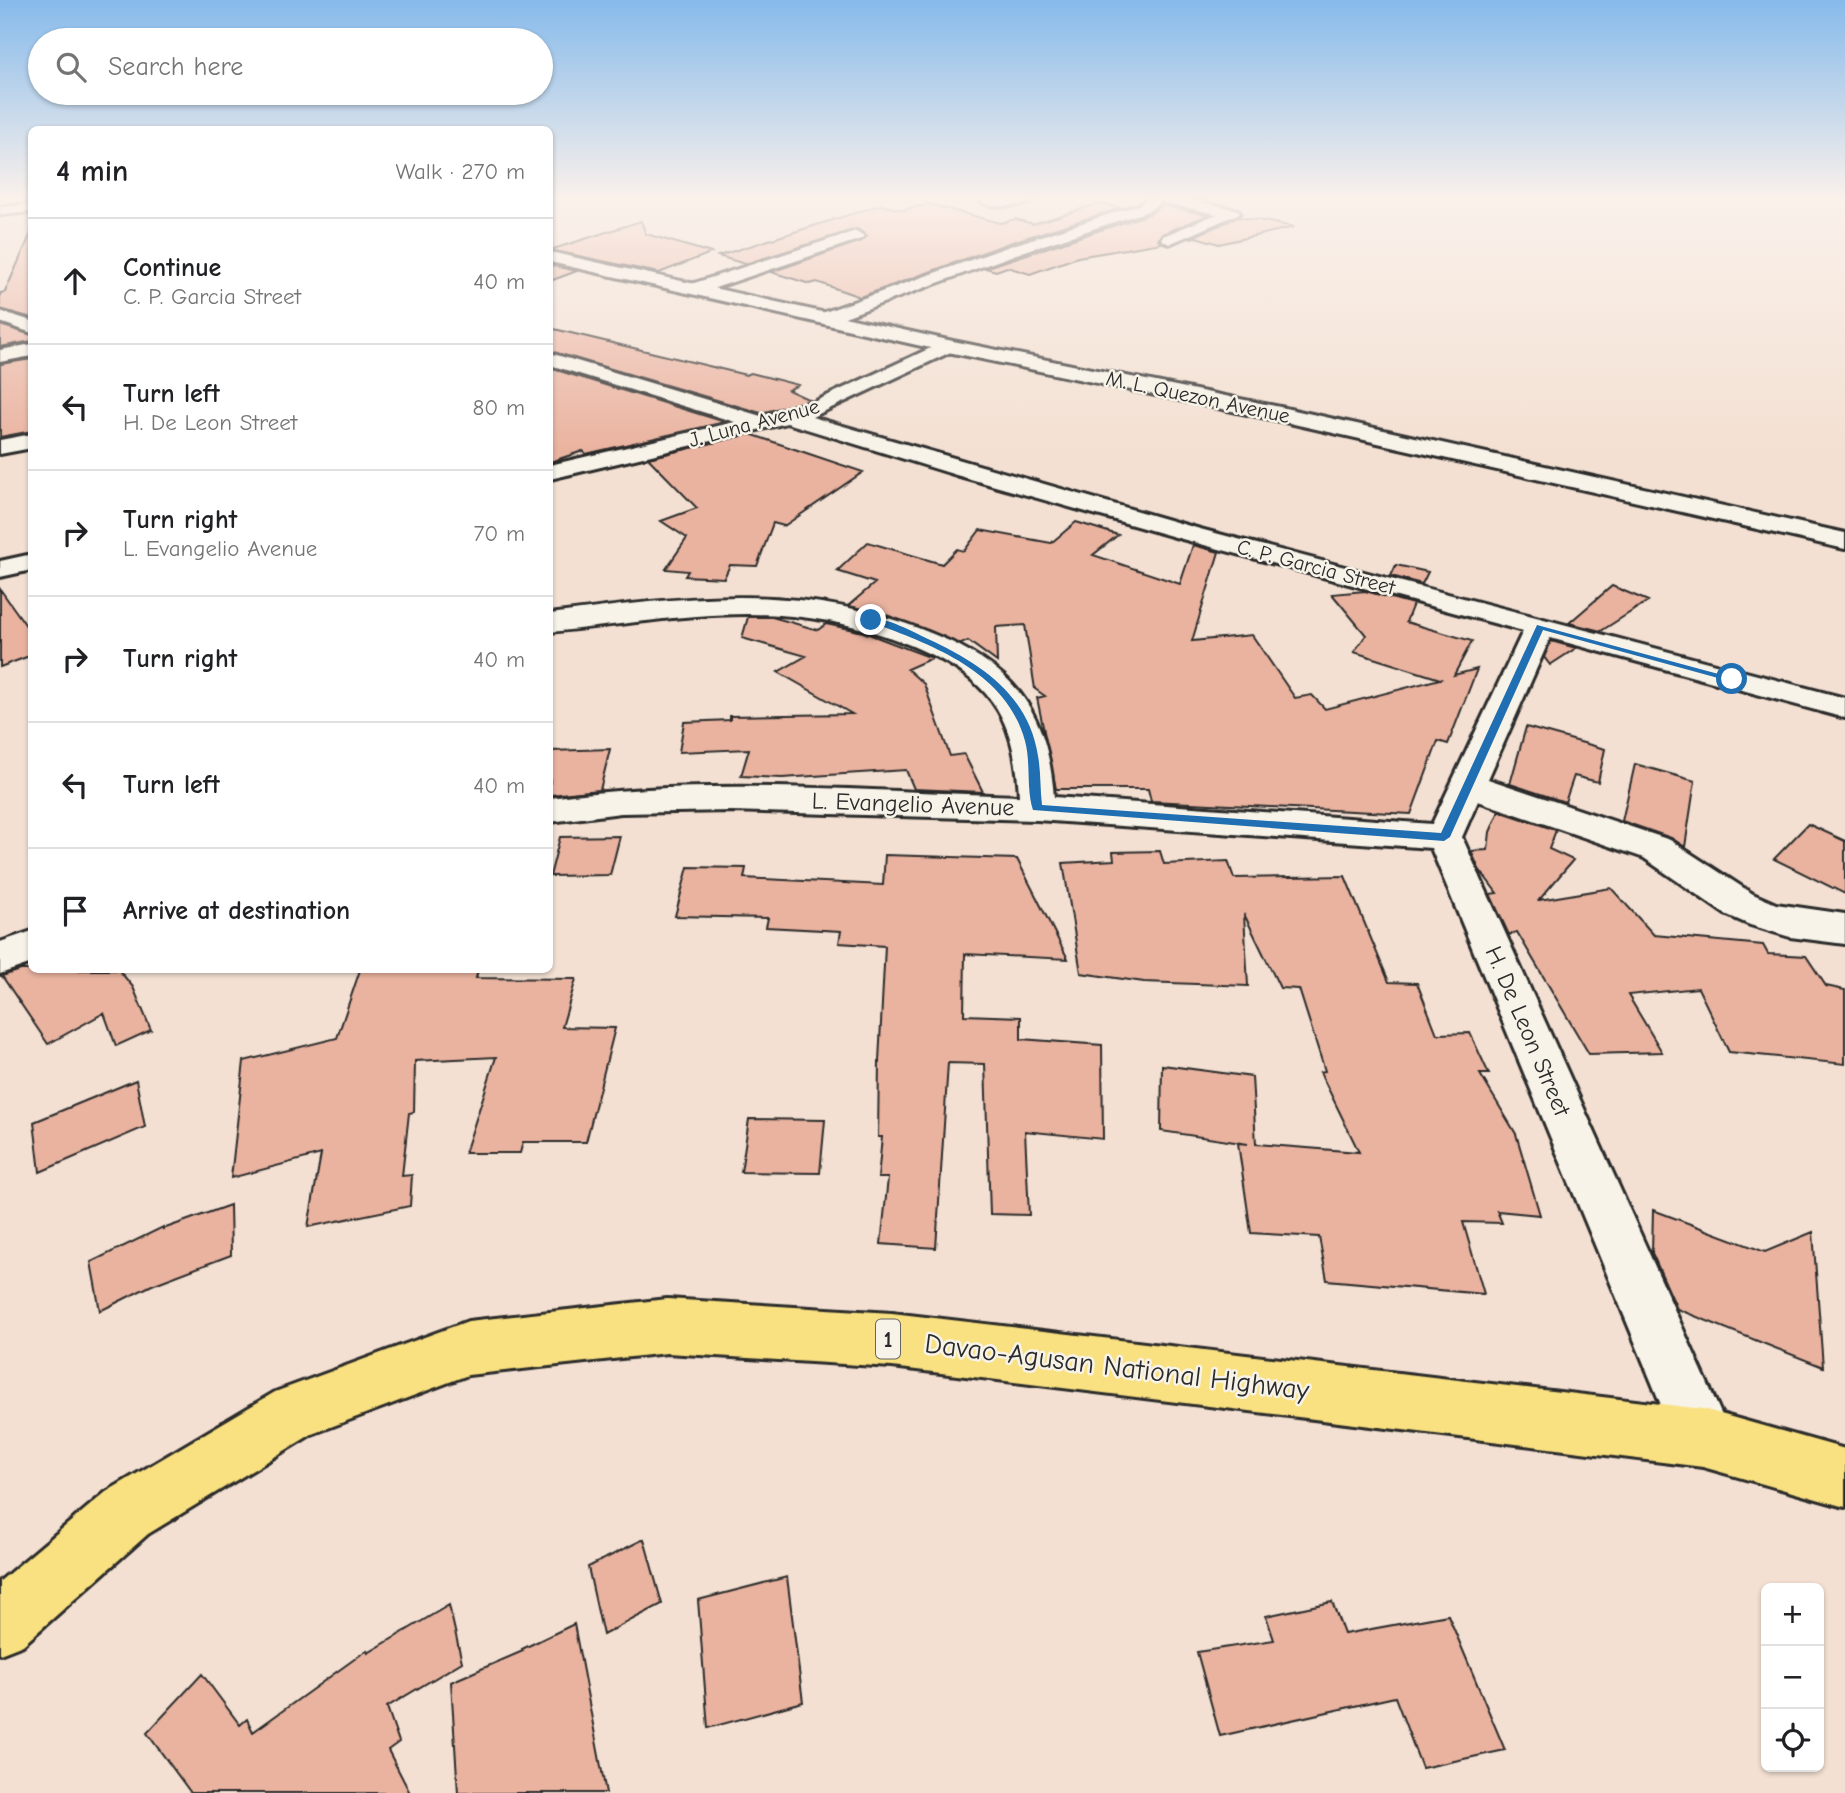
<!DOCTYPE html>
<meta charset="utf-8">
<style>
:root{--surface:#fff;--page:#f6f6f6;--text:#202124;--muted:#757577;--line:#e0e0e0}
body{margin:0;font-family:"Comic Neue",sans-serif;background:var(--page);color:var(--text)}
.controls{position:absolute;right:21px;bottom:21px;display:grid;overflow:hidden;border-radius:10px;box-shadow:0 2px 5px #0004}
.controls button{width:63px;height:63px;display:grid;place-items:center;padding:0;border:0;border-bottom:2px solid var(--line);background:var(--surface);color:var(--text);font:35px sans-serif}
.stop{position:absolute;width:21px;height:21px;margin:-16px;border:5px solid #1f6fb2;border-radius:50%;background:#fff}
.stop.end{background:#1f6fb2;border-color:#fff;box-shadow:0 2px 7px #0008}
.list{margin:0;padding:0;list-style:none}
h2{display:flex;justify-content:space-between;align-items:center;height:91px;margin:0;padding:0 28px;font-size:30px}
h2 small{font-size:23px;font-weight:400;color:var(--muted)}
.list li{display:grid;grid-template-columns:46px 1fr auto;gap:21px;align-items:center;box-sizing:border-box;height:126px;padding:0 28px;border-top:2px solid var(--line)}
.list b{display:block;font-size:26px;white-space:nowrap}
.list p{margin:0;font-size:23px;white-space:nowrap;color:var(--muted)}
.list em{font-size:23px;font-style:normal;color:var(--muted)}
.icon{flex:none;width:38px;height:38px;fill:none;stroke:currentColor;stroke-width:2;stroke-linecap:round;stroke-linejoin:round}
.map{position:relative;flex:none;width:1845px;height:1793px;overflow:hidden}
.search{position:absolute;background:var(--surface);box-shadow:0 2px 5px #0004;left:28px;top:28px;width:525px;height:77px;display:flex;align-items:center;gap:18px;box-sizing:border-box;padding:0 24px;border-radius:38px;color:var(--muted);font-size:26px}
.panel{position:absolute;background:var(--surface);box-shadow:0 2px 5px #0004;left:28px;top:126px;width:525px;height:847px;border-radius:10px}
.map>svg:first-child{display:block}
</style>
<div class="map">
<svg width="1845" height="1793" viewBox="0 0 1845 1793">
<rect width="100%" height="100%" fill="#f3e0d2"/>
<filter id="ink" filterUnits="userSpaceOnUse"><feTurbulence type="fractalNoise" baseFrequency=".0143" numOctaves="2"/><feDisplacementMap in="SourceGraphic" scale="14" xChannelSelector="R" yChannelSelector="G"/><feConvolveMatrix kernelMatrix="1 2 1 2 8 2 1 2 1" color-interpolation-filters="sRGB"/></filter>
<g filter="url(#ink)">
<path fill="#eab3a0" stroke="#2b2b2b" stroke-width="2" d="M1101,203L1121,208L1009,243L860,297L817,282L810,284L771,272L862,241L867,236L857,229L745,264L718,256L880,205L903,210L929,204L1000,223L1016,219L1033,224Z
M1162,205L1208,215L1162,234L1158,240L1162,243L1078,257L1030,274L1007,267L996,271L985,268L1149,214Z
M1238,217L1264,221L1294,227L1219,244L1196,237L1190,238Z
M641,221L646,234L711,253L659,273L550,250Z
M32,231V318L0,309V293L5,292Z
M550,265L577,271L550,281Z
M0,325L32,335V341L0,347Z
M550,328L746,375L751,373L798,385L788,390L810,400L761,413L550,351Z
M32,359V431L0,437V364Z
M550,368L725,422L586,454L583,451L550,462Z
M750,434L863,472L784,526L773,523L757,566L730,565L724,578L685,576L688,571L666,569L687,538L661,521L697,508L648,458Z
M1076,522L1118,535L1093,555L1180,584L1193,545L1219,552L1192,641L1252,635L1295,698L1312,695L1325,709L1440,679L1354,652L1366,635L1332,594L1365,591L1413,604L1406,622L1472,641L1454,675L1477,669L1448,744L1438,741L1411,814L1151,801L1148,789H1056L1037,698L1045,696L1035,689L1025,625L996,627L997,662L968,641L961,644L881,613L848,606L875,583L837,571L868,542L942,564L957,549L964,551L980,530L1051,543Z
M1396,565L1428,572L1422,584L1391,576Z
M1612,586L1648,601L1601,631L1569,623Z
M0,589L32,634V655L0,667Z
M748,617H772L818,630L826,624L863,632L932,658L907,669L924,684L950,756L964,754L983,792L914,789L906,770L782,778L741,776L749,749L679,752L684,722L730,720V716L852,714L778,672L806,656L742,638Z
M1551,641L1576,648L1550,665L1544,657Z
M1526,727L1605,749L1598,782L1574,776L1565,802L1510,784Z
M610,749L600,790L550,795V751Z
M1635,764L1695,781L1685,847L1671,838L1622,821Z
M1499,811L1556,830L1549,849L1573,860L1539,900L1611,888L1654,935L1763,945L1768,954L1806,956L1826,986L1845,990V1064L1729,1052L1698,988L1628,995L1662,1052L1589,1054L1517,932L1509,935L1490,894L1497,893L1479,869L1471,851L1488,850L1490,832Z
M1808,824L1845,841V894L1774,859Z
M620,836L610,875L550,876L560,837Z
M1160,851L1164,864L1228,861L1234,878L1345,876L1389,982L1417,983L1437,1034L1470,1033L1489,1074H1480L1516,1134L1540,1215L1497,1211L1502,1223L1463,1222L1484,1294L1327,1280L1319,1237L1251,1233L1238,1143L1248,1144L1161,1131L1162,1065L1252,1077L1256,1144L1359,1152L1320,1072L1325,1071L1299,989L1280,988L1244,914L1248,986L1144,982L1081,973L1063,863L1114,860L1113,852Z
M885,855L1017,859L1068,959L965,954L964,1015L1021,1017V1039L1102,1045L1103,1139L1025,1131L1029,1215L990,1214L985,1064L948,1063L936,1248L881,1244L888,1178H878L882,1137H878L879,1061L885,946L839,943L841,931L766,927L768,918L675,916L688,867L746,868L744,878L883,885Z
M21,970H119L133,987L151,1030L116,1046L104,1013L48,1044L2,976Z
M360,970H478L476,978L576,979L562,1027L615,1028L586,1142H523L520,1153H465L496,1057L415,1061L414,1112L409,1113L402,1176L412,1175L410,1206L308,1227L321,1154L231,1178L244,1061L337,1038Z
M136,1080L145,1127L40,1172L34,1122Z
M749,1119L825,1120L820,1173L741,1172Z
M230,1205L231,1255L152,1285L100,1311L91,1262L163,1227V1229Z
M1653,1210L1765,1252L1813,1232L1823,1367L1677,1309L1652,1253Z
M644,1539L662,1604L603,1635L588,1567Z
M787,1577L803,1702L708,1728L698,1600Z
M1332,1602L1344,1634L1448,1615L1505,1750L1422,1768L1395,1697L1220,1736L1197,1652L1274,1640L1266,1616Z
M449,1605L462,1662L387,1707L399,1742L388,1750L410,1793H191L147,1733L202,1674L240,1725L247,1719L253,1732L367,1650L368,1653Z
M574,1624L606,1793H458L451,1682L523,1651L522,1649Z"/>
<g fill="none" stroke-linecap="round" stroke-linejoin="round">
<defs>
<path id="street" d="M977,199H1035L1033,202C1017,206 990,210 977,199Z
M1147,199H1186L1238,210L1240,213L1169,244L1161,239L1163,236L1217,214L1161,202L1148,211L1022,252L831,322L825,324L816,318L819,314L1010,246L1138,205Z
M856,231L864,236L861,239L700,293L694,294L685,289L688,285Z
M0,311L32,321V333L0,322Z
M948,340L958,346L955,350L812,417L1200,529L1845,698V718L1550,638L1488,779L1670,840L1753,894L1776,904L1845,914V944L1790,937L1750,925L1725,914L1644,858L1478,801L1462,837L1723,1418L1732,1438L1723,1458L1703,1467L1683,1458L1431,848L1037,820L731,811L621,813L550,822V798C704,777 863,791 1019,796C1015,712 987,677 910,645C783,593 679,619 550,632V614C684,597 798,580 928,632C1012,665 1047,707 1054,797L1432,824L1523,631L1182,539L956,475L787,423L550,479V465L735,422L550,365V353L761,416L807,405Z
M32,344V356L0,362V350Z
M32,434V448L0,454V440Z
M32,554V570L0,577V561Z
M32,931V963L0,974V942Z"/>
<path id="secondary" d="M32,204V212L0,215V207Z
M550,252L948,340L1285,408L1845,533V549L1285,422L948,352L550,262Z"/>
<path id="highway" d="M667,1299L892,1313L1703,1409L1845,1449V1507L1703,1467L892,1367L667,1353L468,1375L312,1434L148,1534L23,1645L0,1654V1581L106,1492L275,1392L468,1321Z"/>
</defs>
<use href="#street" stroke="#2b2b2b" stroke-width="6"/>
<use href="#secondary" stroke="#2b2b2b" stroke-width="6"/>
<use href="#highway" stroke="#2b2b2b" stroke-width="6"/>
<use href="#street" fill="#f7f3e8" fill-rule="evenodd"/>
<use href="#secondary" fill="#f7f3e8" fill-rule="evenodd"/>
<use href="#highway" fill="#f9e181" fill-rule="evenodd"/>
</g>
</g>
<linearGradient id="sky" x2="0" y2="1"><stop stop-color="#86baeb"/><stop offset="0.44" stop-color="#faf1eb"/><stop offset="1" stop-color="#faf1eb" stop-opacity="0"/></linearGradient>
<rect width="1845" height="450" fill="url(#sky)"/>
<path fill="#1f6fb2" d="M868,618C886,617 912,631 928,639C980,663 1029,695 1038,756C1041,772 1040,789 1042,805L1441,833L1537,625L1737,679L1729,681L1543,630L1450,837L1444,841L1033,810C1026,789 1031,763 1025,741C1006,670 929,644 868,621Z"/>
<g text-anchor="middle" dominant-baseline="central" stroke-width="5" stroke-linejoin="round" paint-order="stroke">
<g font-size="21" fill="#2b2b2b" stroke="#f7f3e8">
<text transform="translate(1198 397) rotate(12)">M. L. Quezon Avenue</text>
<text transform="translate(754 423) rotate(-15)">J. Luna Avenue</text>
<text transform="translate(1316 567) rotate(15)">C. P. Garcia Street</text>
</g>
<rect fill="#f7f3e8" stroke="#686764" stroke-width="2" x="876" y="1319.5" width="24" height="39" rx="5"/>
<g font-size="23" font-weight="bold" fill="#2b2b2b">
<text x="888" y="1339">1</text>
</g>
<g font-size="24" fill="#2b2b2b" stroke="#f7f3e8">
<text transform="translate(913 804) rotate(2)">L. Evangelio Avenue</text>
<text transform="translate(1528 1031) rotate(67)">H. De Leon Street</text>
</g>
<g font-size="28" fill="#2b2b2b" stroke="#f7f3e8">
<text transform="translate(1117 1367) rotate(7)">Davao-Agusan National Highway</text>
</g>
</g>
</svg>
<div class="controls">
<button>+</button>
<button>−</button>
<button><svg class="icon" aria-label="locate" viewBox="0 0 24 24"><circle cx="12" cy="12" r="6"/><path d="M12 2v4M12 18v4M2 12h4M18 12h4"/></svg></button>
</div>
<div class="stop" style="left:1732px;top:679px"></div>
<div class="stop end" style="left:871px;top:620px"></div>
<div class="search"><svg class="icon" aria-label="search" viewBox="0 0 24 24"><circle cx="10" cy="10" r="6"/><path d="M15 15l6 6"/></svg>Search here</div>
<section class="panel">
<h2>4 min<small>Walk · 270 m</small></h2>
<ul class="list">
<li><svg class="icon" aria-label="ahead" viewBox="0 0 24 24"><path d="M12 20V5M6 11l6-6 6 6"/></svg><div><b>Continue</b><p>C. P. Garcia Street</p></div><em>40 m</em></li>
<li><svg class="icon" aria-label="left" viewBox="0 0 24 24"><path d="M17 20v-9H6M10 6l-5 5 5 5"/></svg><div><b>Turn left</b><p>H. De Leon Street</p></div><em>80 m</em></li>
<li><svg class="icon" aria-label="right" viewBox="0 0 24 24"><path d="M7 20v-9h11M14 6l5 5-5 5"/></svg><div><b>Turn right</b><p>L. Evangelio Avenue</p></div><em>70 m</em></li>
<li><svg class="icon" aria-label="right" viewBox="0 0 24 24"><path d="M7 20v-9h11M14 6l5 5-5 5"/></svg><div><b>Turn right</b></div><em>40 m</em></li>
<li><svg class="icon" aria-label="left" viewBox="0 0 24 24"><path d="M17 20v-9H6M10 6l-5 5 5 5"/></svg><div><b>Turn left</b></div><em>40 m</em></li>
<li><svg class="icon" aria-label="arrive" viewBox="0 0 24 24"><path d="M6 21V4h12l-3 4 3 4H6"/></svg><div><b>Arrive at destination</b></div></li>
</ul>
</section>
</div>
